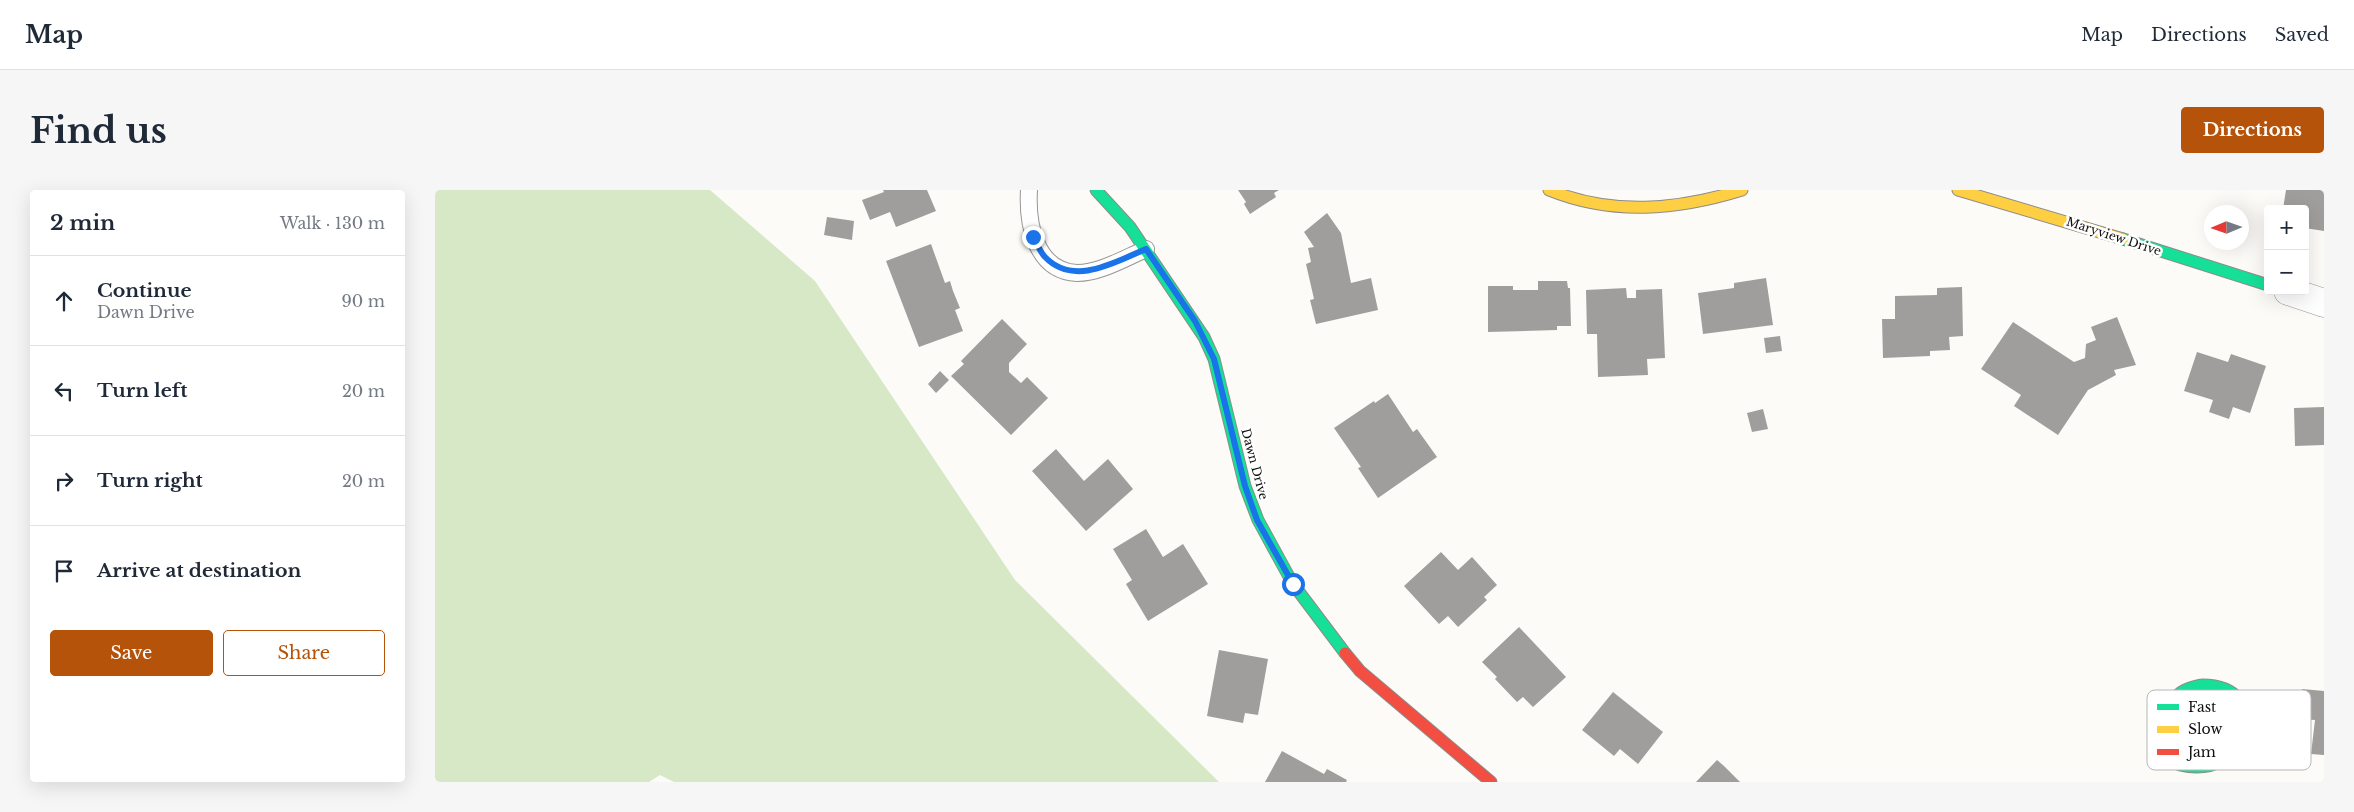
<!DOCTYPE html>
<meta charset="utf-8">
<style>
:root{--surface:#fff;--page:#f6f6f7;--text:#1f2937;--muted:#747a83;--line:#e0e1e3;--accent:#b45309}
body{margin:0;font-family:"Libre Baskerville",serif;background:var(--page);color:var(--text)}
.controls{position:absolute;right:15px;top:15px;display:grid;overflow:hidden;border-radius:5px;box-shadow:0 5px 20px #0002}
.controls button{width:45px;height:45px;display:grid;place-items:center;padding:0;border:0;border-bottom:1px solid var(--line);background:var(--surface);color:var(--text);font:25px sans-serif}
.compass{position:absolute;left:1769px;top:15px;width:45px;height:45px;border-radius:50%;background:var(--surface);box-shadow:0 5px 20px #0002;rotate:268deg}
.stop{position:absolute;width:15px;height:15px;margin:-11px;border:4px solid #1a73e8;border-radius:50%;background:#fff}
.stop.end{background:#1a73e8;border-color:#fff;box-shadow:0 1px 5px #0008}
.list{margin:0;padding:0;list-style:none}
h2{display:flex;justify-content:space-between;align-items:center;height:65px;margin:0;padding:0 20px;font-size:21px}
h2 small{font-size:16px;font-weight:400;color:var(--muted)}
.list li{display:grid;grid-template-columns:32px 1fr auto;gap:15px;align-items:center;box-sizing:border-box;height:90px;padding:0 20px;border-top:1px solid var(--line)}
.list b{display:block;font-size:19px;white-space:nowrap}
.list p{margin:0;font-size:16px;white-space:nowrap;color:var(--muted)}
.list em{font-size:16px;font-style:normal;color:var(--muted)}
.actions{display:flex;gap:10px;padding:15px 20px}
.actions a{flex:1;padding:11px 0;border:1px solid var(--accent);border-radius:5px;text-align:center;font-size:18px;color:var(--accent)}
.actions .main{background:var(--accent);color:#fff}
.icon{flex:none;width:28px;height:28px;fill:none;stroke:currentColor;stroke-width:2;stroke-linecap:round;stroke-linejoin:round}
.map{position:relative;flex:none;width:1889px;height:592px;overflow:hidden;border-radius:5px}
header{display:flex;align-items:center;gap:30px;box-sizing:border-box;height:70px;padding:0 25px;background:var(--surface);border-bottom:1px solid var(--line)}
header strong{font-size:24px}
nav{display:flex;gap:28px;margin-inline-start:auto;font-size:18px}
.intro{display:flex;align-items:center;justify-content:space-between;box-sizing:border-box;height:120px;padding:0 30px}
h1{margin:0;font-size:35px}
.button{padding:12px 22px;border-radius:5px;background:var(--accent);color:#fff;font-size:18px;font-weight:700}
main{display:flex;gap:30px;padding:0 30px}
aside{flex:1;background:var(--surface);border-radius:5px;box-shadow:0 5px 20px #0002}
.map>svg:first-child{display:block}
</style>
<header>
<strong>Map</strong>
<nav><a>Map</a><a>Directions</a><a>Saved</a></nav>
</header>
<div class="intro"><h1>Find us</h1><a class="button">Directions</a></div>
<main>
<aside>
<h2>2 min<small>Walk · 130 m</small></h2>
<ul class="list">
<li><svg class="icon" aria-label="ahead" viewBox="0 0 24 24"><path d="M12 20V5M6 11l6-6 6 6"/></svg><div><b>Continue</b><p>Dawn Drive</p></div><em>90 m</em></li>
<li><svg class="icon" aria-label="left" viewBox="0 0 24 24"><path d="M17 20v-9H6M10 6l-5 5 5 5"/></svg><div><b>Turn left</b></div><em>20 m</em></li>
<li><svg class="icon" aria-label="right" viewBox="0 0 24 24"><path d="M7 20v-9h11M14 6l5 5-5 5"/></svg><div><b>Turn right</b></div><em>20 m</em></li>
<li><svg class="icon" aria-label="arrive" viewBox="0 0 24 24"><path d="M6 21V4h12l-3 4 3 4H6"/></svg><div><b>Arrive at destination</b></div></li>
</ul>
<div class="actions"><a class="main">Save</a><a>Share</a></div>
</aside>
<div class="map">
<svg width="1889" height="592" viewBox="0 0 1889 592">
<rect width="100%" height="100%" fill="#fcfbf7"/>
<path fill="#d7e8c6" d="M0,0H275L380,91L580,390L784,592H239L225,585L214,592H0Z"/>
<path fill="#a09e9c" d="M448,0H492L501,21L461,37L455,22L435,30L427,10L449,2Z
M803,0H844L839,3L841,7L815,24L809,14L811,12Z
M1851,0H1889V41L1870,38V19H1848Z
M892,23L906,43L916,93L936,88L943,120L881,134L875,110L879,109L871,74L876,72L873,58L879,57L869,42Z
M392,27L419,31L417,50L389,45Z
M496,54L510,93L515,91L518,101L525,118L520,120L528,141L484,157L451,71Z
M1331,88L1338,135L1268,144L1263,103L1299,98V93Z
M1103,91H1132L1133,98H1135L1136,136H1122V140L1053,142V96H1078V100H1103Z
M1527,97L1528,146L1514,147L1515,160L1495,161V166L1448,168L1447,129H1460V106L1502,105V98Z
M1191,98L1192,108H1201V100L1227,99L1230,168L1212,169L1213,185L1163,187L1162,144H1152L1151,100Z
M1682,127L1701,175L1679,180L1681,185L1653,200L1623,245L1579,216L1586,205L1546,179L1578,132L1639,172L1650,168L1651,154L1661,150L1656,137Z
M567,129L592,154L574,173V182L586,193L592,187L613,208L576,245L516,186L529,174L526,171Z
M1345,146L1347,161L1331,163L1329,148Z
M1762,162L1793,172L1796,164L1831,176L1815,223L1798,217L1794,229L1774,222L1778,210L1749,201Z
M505,181L514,190L501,203L493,194Z
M953,204L978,242L982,239L1002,267L943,308L923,278L926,277L899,238L939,211L940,213Z
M1889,217V255L1860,256L1859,218Z
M1328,219L1333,239L1317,242L1312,223Z
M621,259L649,291L673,269L698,299L651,341L597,281Z
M711,339L728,367L748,354L773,394L713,431L691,394L697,390L678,359Z
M1006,362L1023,380L1037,367L1062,395L1049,407L1052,410L1023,437L1013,426L1004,434L969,396Z
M1084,437L1131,487L1098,517L1088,507L1082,512L1060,489L1062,487L1047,472Z
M784,460L833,469L823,525L810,523L808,533L772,526Z
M1867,499L1889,501V565L1876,564L1880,530L1864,529Z
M1178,502L1228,542L1203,574L1185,559L1179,566L1147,540Z
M847,561L889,584L892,579L912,590L911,592H830Z
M1282,570L1289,576L1305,592H1261Z"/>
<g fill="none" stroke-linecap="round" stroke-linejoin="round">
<defs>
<path id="lane" d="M594,0C592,33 600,81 642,83C665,83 690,68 711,59"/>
<path id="street" d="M1853,101L1889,113"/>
<path id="fast" d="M661,0L695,37L769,147L779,169L810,296L823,330L858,394L910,463
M1688,49L1833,95
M1767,495C1841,495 1816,592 1745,575C1741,570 1736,565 1734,559C1729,543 1731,518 1742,506C1748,499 1758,497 1767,495Z"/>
<path id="slow" d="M1114,0C1178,26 1242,20 1307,0
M1523,0L1688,49"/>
<path id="jam" d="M910,463L925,481L1056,592"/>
</defs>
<use href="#lane" stroke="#969694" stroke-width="18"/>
<use href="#street" stroke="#969694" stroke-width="29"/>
<use href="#fast" stroke="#8d8c8b" stroke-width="13"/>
<use href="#slow" stroke="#8d8c8b" stroke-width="13"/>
<use href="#jam" stroke="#8d8c8b" stroke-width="13"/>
<use href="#lane" stroke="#fffefe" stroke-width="16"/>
<use href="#street" stroke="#fffefe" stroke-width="28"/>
<use href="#fast" stroke="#16e098" stroke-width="11"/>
<use href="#slow" stroke="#ffcf43" stroke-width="11"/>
<use href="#jam" stroke="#f24e42" stroke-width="11"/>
</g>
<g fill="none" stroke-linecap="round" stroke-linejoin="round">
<path stroke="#1a73e8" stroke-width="6" d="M598,47C602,53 605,62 610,67C639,97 680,72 711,59L760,131L779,169L810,296L822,330L858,394"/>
</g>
<g text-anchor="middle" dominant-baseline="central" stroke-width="5" stroke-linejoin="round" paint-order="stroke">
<g font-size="12" fill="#101010" stroke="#fff">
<text transform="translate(1679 46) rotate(18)">Maryview Drive</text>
<text transform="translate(820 274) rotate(75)">Dawn Drive</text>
</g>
</g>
<rect x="1712" y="500" width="164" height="80" rx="8" fill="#fff" stroke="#b7b7b7" stroke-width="1"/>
<rect x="1722" y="514" width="22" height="6" fill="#16e098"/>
<rect x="1722" y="536" width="22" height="7" fill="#ffcf43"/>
<rect x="1722" y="559" width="22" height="6" fill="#f24e42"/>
<g font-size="14" fill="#101010">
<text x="1753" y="522">Fast</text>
<text x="1753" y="544">Slow</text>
<text x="1753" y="567">Jam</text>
</g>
</svg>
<div class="controls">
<button>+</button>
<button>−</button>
</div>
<svg class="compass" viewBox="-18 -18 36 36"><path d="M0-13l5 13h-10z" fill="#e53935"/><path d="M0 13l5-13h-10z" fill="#747a83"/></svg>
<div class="stop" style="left:858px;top:394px"></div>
<div class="stop end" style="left:598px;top:47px"></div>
</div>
</main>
